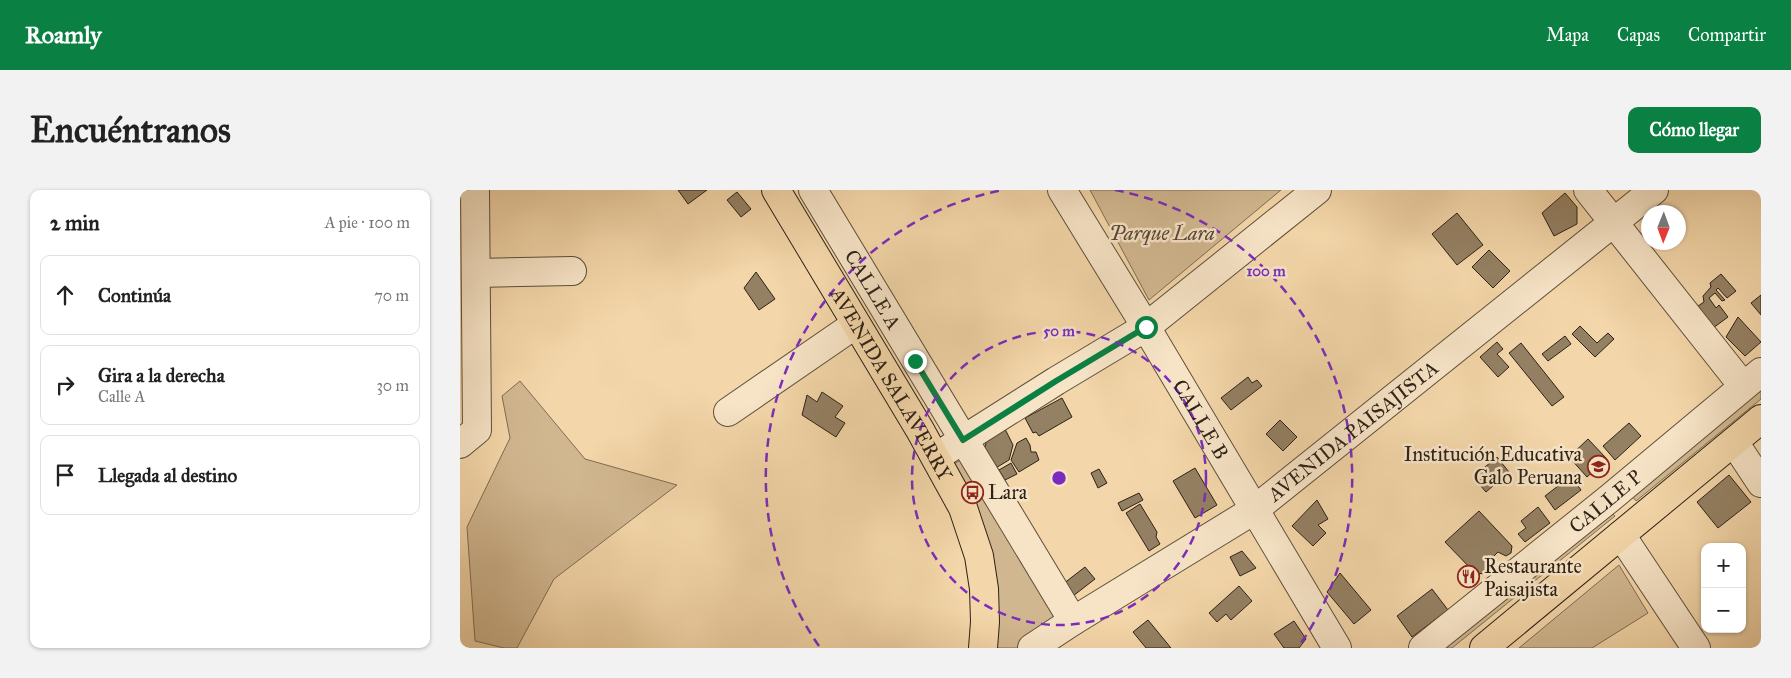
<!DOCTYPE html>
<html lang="es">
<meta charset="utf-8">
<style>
:root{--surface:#fff;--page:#f2f2f2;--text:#222;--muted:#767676;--line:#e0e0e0;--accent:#0b8043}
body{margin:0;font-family:"IM FELL Great Primer",serif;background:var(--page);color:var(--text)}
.controls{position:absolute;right:15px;bottom:15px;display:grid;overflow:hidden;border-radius:10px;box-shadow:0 1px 4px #0004}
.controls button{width:45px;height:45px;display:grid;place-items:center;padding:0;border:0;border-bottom:1px solid var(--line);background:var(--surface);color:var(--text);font:25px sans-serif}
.compass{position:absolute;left:1181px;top:15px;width:45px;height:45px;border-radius:50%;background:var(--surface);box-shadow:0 1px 4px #0004;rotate:181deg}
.stop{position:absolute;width:15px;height:15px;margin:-11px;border:4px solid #0b8043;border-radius:50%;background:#fff}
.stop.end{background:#0b8043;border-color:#fff;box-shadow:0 1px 5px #0008}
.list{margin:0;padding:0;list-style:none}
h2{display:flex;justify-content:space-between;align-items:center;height:65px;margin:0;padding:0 20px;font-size:21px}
h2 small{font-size:16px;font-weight:400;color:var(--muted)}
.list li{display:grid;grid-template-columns:32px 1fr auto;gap:15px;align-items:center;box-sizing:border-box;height:80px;margin:0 10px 10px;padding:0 10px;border:1px solid var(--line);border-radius:10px}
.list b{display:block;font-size:19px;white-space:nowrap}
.list p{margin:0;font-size:16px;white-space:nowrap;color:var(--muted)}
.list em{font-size:16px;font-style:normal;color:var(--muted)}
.icon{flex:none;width:28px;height:28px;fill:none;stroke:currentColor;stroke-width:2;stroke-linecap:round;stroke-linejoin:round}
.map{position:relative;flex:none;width:1301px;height:458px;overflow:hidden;border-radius:10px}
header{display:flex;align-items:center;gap:30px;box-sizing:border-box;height:70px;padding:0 25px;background:var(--accent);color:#fff}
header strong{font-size:24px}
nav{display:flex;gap:28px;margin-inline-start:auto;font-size:18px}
.intro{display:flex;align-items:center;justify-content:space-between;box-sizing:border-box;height:120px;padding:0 30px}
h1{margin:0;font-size:35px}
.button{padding:12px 22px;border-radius:10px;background:var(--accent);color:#fff;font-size:18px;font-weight:700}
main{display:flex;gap:30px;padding:0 30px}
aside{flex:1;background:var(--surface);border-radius:10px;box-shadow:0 1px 4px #0004}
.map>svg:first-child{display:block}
</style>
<header>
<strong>Roamly</strong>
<nav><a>Mapa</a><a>Capas</a><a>Compartir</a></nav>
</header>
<div class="intro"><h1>Encuéntranos</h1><a class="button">Cómo llegar</a></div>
<main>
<aside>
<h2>2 min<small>A pie · 100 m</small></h2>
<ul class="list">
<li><svg class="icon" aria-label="ahead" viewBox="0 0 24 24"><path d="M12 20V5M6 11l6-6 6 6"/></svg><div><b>Continúa</b></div><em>70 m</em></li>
<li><svg class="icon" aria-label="right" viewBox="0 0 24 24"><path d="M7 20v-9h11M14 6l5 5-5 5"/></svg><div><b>Gira a la derecha</b><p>Calle A</p></div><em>30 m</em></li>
<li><svg class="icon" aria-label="arrive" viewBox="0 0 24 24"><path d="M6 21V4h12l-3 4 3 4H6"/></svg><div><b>Llegada al destino</b></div></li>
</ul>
</aside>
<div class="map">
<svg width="1301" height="458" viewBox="0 0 1301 458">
<rect width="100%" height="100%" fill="#f3d6a9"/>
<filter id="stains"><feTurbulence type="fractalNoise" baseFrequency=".004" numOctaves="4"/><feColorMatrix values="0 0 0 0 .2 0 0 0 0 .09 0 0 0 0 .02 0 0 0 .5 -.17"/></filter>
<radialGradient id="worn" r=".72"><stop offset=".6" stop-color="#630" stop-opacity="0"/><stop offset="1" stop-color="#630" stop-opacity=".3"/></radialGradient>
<path fill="#d1b790" stroke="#7f6c54" d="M630,0H821L689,110Z
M60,191L125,269L217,295L94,389L57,458H44L15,451L7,337L50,248L42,206Z
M1301,198V209L1176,311L1170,304Z
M502,269L601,427L557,458H534L491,276Z
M1151,322L1155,326L992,458H982Z
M1159,375L1188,423L1132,458H1059Z"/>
<path fill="#948063" stroke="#2d2218" d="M218,0H247L228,14Z
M277,2L291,19L281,27L267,10Z
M1105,3L1117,17V34L1094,46L1082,23Z
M997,23L1023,55L997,75L972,44Z
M1029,60L1050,81L1033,98L1012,77Z
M296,82L315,109L299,120L284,98Z
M1261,84L1276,101L1267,108L1258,98L1256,100L1265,110L1262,111L1255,103L1249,108L1256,118L1259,115L1268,127L1253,138L1233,113L1238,116L1244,112L1243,106L1251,97L1250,93Z
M1301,105V125L1291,113Z
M1278,127L1301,152L1285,166L1266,147Z
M1120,136L1137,153L1148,143L1154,149L1135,167L1112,144Z
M1105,146L1111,154L1088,171L1082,164Z
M1037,152L1043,159L1037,164L1049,177L1038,187L1020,167Z
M1061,153L1104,207L1092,216L1049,163Z
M788,187L792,193L797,190L802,196L771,220L761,208Z
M362,202L383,216L375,227L385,233L376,247L342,225L347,205L357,212Z
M602,208L612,227L579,246L576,242L573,243L565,228Z
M820,230L837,247L823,261L806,244Z
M1169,233L1181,246L1155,270L1143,256Z
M545,239L553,255L549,270L534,279L524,262L527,248Z
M566,248L570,255L571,262H576L579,270L559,282L551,270L557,253Z
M1128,249L1147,269L1127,287L1109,267Z
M1037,267L1049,282L1026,302L1013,287Z
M551,273L557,284L545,290L539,280Z
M735,278L757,315L735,328L713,291Z
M639,279L647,293L638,298L631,283Z
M1269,285L1291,312L1258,338L1237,312Z
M1111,286L1121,300L1095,320L1085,306Z
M679,303L683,310L662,321L658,313Z
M857,310L868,329L858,335L866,343L853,356L832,336Z
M680,314L697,342L696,347L700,354L689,361L666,323Z
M1078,317L1090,333L1065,352L1058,344L1066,338L1061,331Z
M1019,321L1052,356L1051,363L1046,366L1038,362L1031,369L1034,377L1025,384L1015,383L985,352Z
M782,361L796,378L780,386L770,367Z
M625,377L635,389L613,406L603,394Z
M880,383L911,420L894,434L867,402Z
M779,396L792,411L771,430L766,424L757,432L749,423Z
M972,399L988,420L952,447L937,426Z
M688,430L711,458H686L673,442Z
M834,431L846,449L839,458H824L814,444Z"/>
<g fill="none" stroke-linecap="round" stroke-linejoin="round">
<defs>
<g id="minor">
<path id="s1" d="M353,0L613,431"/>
<path id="s2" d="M602,0L686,137L877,458"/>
<path d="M1128,0L1283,196"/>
<path d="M16,83L112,81"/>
<path d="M268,222L396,134"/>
<path d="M1274,252L1301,293"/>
<path d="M0,254L17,240L15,0"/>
<path d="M487,260L596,191L686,137L857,0"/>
<path d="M1161,345L1236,458"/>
<path id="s3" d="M572,458L613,431L794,320L1194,0"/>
<path id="s4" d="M963,458L1150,308L1301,182"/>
</g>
<g id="major">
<path id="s5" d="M316,0L460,240L503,318L519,366L524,399L525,432L523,458"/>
<path d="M1024,458L1301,229"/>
</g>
</defs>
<use href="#minor" stroke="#5e4f3c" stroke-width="30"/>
<use href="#major" stroke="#2d2218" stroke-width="30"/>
<use href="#minor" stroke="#f7e4c7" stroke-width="28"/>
<use href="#major" stroke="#f3d6a9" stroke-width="28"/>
</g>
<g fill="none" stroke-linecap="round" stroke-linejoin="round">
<path stroke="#0b8043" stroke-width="6" d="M455,171L503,250L596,191L686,137"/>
</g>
<g fill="none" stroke="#7b2cbf" stroke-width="2.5" stroke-dasharray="9 6">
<circle cx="599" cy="288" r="147"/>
<path d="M359 456A293 293 0 0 1 543 0M655 0A293 293 0 0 1 839 456"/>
</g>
<defs>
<symbol id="school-ring" viewBox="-11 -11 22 22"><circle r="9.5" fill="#f7e4c7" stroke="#8f2418" stroke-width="1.5"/><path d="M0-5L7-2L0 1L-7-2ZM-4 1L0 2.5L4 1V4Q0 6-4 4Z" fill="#8f2418"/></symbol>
<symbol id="bus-ring" viewBox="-11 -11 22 22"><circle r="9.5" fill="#f7e4c7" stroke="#8f2418" stroke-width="1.5"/><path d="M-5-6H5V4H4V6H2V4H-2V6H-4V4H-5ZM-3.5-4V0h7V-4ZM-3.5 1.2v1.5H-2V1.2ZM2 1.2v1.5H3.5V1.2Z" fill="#8f2418"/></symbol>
<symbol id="restaurant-ring" viewBox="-11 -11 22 22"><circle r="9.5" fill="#f7e4c7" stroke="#8f2418" stroke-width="1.5"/><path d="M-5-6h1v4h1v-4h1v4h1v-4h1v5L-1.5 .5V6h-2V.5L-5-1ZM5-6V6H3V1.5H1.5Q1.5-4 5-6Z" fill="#8f2418"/></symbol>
</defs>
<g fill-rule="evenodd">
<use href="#school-ring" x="1126" y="264" width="25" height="25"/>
<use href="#bus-ring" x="500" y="290" width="25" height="25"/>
<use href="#restaurant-ring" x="996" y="374" width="25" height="25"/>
</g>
<g text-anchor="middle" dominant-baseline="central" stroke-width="5" stroke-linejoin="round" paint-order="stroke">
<g font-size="20" font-style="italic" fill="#564736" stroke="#f7e4c7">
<text x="702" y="43">Parque Lara</text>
</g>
<g font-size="20" fill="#2d2218" stroke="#f7e4c7">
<text stroke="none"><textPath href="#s1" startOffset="116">CALLE A</textPath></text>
<text stroke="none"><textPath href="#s5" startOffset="226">AVENIDA SALAVERRY</textPath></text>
<text stroke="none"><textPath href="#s2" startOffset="268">CALLE B</textPath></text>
<text stroke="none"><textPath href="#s3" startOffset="388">AVENIDA PAISAJISTA</textPath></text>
<text stroke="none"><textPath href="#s4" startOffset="234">CALLE P</textPath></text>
</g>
<g font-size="20" fill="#2d2218" stroke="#f7e4c7" text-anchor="start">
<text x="1122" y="264" text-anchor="end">Institución Educativa<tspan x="1122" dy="23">Galo Peruana</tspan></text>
<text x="528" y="302">Lara</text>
<text x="1024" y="376">Restaurante<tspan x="1024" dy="23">Paisajista</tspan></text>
</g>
</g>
<circle cx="599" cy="288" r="8" fill="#7b2cbf" stroke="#f7e4c7" stroke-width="2.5"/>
<g font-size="15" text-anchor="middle" font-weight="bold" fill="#7b2cbf" stroke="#f7e4c7" stroke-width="5" stroke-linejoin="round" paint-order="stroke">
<text x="806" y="86">100 m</text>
<text x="599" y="146">50 m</text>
</g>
<rect width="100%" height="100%" filter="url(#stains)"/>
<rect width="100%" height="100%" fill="url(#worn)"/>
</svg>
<div class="controls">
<button>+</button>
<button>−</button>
</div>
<svg class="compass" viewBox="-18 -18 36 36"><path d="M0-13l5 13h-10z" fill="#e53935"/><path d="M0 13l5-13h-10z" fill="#767676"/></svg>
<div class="stop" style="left:686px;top:137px"></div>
<div class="stop end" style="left:455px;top:171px"></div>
</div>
</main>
